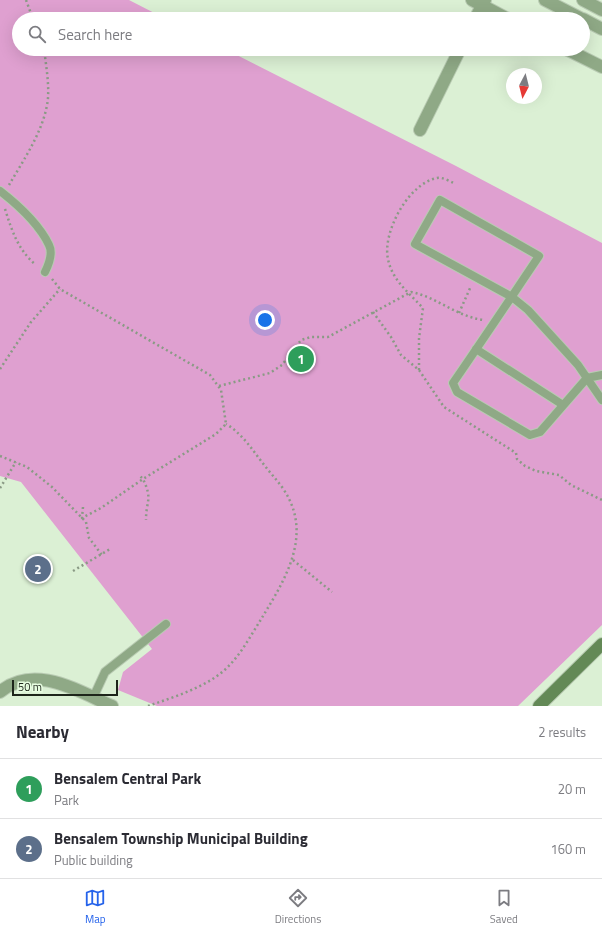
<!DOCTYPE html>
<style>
:root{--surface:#fff;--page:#f2f2f3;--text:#2b2b33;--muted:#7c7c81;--line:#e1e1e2;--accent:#2563eb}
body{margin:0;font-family:"Titillium Web",sans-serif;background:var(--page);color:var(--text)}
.compass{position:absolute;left:506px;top:68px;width:36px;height:36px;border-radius:50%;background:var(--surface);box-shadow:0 4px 16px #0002;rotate:187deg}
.scale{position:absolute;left:12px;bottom:10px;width:106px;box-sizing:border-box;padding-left:4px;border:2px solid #1d251a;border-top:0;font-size:11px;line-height:14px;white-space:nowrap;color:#1d251a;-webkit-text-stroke:3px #e8fee1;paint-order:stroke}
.you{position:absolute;left:265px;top:320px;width:14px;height:14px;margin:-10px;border:3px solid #fff;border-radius:50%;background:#1a73e8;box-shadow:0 0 0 6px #1a73e833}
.badge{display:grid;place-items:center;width:26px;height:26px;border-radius:50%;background:var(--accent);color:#fff;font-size:13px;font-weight:700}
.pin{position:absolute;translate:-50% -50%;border:2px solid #fff;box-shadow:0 1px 4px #0006}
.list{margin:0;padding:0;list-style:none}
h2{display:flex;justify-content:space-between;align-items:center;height:52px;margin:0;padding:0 16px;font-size:17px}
h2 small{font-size:13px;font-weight:400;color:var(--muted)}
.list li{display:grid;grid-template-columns:26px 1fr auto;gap:12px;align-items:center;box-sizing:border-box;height:60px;padding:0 16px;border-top:1px solid var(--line)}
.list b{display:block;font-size:15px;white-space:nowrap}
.list p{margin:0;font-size:13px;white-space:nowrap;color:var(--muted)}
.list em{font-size:13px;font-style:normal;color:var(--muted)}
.icon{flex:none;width:22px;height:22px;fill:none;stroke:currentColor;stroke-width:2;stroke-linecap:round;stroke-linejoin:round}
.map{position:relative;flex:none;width:602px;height:706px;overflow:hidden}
.search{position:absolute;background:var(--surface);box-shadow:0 4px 16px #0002;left:12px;right:12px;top:12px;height:44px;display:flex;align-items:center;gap:10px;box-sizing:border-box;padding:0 14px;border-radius:22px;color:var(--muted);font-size:15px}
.sheet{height:172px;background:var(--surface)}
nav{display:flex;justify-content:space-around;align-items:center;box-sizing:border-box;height:56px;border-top:1px solid var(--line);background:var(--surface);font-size:11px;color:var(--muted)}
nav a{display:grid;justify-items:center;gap:2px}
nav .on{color:var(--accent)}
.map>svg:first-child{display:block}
</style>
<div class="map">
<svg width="602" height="706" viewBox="0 0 602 706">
<rect width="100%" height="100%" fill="#dbf0d4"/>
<path fill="#dfa0d0" d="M0,0H129L166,19H19V49H225L456,166L602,243V625L518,706H157L118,690L123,672L152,649L21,482L0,476Z"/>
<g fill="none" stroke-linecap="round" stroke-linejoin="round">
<defs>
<path id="lane" d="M0,191C18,205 39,224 49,245C53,253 49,264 45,272
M476,349L563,405
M602,375L587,378L540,432L530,435L457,392L453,383C482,341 510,299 539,256L440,200L415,244L512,297L528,310L578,365L602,400
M93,698L105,672L166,624"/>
<path id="street" d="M472,0L508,19
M545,0L582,19
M583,0L602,10
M475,19L485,0
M583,19L602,29
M566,49L602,67
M420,130L460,49
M0,692C34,663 78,691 112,706"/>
<path id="secondary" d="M539,706L602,644"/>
</defs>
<use href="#lane" stroke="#b9cbb3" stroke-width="10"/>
<use href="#street" stroke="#b9cbb3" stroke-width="14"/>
<use href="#secondary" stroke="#b9cbb3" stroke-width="14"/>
<path stroke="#8a9a85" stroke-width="2.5" stroke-dasharray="2 3" stroke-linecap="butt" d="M26,0L33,19
M9,185C24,159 45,129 48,98C49,82 46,65 44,49
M5,209C12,231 18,250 36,265
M52,279L60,289L210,375L221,390L226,424L216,434L143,479C153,500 146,500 146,520
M373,312L391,337L401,355L419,370L444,407L516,453L517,459L525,466L536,471L559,475L571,485L602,500
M459,313L471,286
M0,369L31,322L60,289
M419,370V338L423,308C409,293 392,280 388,259C382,232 409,183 437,178C443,177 449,181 454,183
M219,386L270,373L282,365L301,340L311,337H328L411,292C437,297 457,317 484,320
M0,456L27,467L52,487L86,522L89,538L102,555
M0,488L16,462
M83,507L82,518L101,508L143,479L140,476
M293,560L332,592
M73,571L110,549
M148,706C171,698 197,690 217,676C237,662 248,640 260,621C284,581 314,536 284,490C278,481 271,474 265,466C253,451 243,434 226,424"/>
<use href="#lane" stroke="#8fa986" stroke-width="8"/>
<use href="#street" stroke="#8fa986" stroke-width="12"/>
<use href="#secondary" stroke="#638956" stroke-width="12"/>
</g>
</svg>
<svg class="compass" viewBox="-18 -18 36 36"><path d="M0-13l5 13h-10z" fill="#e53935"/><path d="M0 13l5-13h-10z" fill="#7c7c81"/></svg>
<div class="scale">50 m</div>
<div class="you"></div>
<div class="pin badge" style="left:301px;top:359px;background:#2e9e5b">1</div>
<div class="pin badge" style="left:38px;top:569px;background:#5c6f8a">2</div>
<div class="search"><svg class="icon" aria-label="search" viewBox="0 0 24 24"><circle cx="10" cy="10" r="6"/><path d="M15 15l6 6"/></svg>Search here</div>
</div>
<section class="sheet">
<h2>Nearby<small>2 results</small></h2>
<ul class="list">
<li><span class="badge" style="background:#2e9e5b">1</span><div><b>Bensalem Central Park</b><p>Park</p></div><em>20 m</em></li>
<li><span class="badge" style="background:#5c6f8a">2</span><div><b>Bensalem Township Municipal Building</b><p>Public building</p></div><em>160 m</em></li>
</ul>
</section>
<nav>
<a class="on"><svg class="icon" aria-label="map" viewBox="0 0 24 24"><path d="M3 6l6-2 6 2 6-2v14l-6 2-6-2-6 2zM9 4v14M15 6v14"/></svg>Map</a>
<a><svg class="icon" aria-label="directions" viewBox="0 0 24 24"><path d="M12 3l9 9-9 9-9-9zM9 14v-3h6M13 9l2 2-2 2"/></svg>Directions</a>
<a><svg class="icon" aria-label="saved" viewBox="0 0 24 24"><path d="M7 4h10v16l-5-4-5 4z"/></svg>Saved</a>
</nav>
